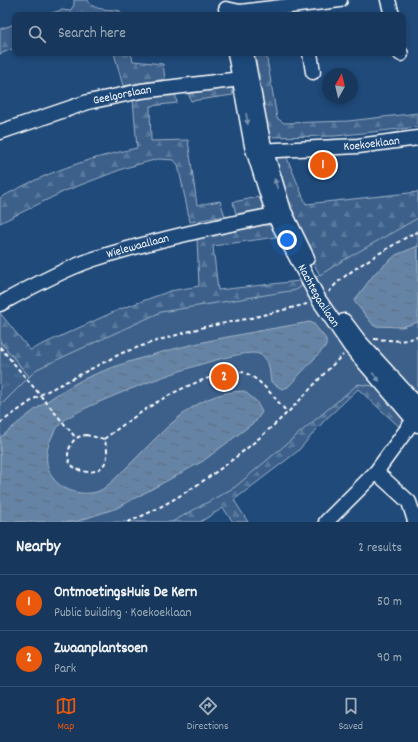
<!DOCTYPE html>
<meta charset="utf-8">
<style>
:root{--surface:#17385c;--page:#244365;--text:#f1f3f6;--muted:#9eacbb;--line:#365272;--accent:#ea580c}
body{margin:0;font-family:Dekko,sans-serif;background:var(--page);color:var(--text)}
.compass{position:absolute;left:322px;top:68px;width:36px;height:36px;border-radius:50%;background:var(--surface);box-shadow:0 2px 6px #0003;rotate:8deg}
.you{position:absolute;left:287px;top:240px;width:14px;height:14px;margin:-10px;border:3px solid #fff;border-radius:50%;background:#1a73e8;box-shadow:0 0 0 6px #1a73e833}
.badge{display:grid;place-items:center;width:26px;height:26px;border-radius:50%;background:var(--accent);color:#fff;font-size:13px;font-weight:700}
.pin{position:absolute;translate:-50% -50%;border:2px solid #fff;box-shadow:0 1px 4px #0006}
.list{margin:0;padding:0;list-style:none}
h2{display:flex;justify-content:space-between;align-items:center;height:52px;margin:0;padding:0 16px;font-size:17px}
h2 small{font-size:13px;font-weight:400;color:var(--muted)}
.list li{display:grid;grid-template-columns:26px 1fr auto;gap:12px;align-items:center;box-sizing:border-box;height:56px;padding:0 16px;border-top:1px solid var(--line)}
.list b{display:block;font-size:15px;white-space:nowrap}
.list p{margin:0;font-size:13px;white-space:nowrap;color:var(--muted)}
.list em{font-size:13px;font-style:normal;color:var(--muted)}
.icon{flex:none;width:22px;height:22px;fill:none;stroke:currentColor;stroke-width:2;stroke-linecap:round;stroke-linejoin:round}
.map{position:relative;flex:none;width:418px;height:522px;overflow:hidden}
.search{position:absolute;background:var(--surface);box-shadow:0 2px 6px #0003;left:12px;right:12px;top:12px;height:44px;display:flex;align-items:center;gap:10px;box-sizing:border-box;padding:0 14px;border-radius:8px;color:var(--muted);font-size:15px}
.sheet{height:164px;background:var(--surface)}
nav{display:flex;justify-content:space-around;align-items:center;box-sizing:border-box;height:56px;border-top:1px solid var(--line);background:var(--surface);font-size:11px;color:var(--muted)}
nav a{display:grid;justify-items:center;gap:2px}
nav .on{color:var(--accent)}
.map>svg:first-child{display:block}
</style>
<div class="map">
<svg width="418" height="522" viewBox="0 0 418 522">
<defs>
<pattern id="grass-tufts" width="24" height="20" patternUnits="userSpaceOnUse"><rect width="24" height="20" fill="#3c618b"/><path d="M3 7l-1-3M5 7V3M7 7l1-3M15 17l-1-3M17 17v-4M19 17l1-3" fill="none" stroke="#59799c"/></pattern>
<pattern id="forest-firs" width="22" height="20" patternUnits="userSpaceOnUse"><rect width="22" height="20" fill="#3c618b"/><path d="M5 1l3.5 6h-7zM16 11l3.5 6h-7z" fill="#59799c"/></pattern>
<pattern id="water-ripples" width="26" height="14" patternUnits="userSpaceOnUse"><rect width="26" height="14" fill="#6583a4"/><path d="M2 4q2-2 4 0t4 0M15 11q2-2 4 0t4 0" fill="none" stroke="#5b6d81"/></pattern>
</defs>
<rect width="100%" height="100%" fill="#1f4a7a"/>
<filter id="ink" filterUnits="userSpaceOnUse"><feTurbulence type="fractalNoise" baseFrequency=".025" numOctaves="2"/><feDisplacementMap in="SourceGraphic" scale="8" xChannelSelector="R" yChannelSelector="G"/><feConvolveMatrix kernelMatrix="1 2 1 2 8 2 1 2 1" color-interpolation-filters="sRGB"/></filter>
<g filter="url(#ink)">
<path fill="url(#grass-tufts)" stroke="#9eb0c5" d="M0,341L32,380L0,422Z"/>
<path fill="url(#forest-firs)" stroke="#9eb0c5" d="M74,0H88C93,12 109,8 120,11L121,15H45L62,10L70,11L74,5Z
M15,24V48L0,54V29Z
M114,53H131L133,61L163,64L165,79L123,86Z
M250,53H266L277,118L284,123L348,121L418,113V127L335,136L268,137Z
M232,85L233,95L191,101L187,90Z
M175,92L177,103L150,106L151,141L188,140L197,205L220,201L225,216L190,222L178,165L174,160L158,159L125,168L65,191L0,223V198C47,172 85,159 137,148L133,99Z
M285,153L306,204L418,192V229L326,287L298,234L272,156Z
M259,197L264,209L236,214L233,202Z
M270,224L276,237L213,246L218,290L299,281L309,298L32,380L0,341V313L30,350L118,310L170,291L199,286L197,238Z
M350,352L407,424L403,430L358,389L324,421L298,451L234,500L248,522H233L223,508L200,522H137Z"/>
<path fill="#3c618b" stroke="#9eb0c5" d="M418,218V392L358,384L235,487L172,522H0V406L37,369L161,312L296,290L342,261Z"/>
<path fill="url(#water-ripples)" stroke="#a3b5c8" d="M418,246V322L402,327L374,326L354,301L375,273L396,255Z
M310,322L314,324L326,339V346L288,387L282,389L271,382C269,372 271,359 259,354C238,345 87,403 66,419C50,431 39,460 53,478C62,491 84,497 99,491C108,487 117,476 124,470C159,437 191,392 244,391L256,401L262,412L256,421L203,461L117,508L75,522H0V438C25,416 62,388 93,375C162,347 236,335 310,322Z"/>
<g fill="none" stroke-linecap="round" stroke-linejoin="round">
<defs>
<g id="minor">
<path d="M388,0L392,15"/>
<path d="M226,9L240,12L340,0"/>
<path id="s1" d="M235,53L252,146L274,215L319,300L351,347L418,425"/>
<path d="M246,53L263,142L284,211L307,258"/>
<path d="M310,53L313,72"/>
<path d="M400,53L401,54"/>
<path id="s2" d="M0,132L88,102L141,91L241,79L250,77"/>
<path id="s3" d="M257,151L358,146L418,138"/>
<path id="s4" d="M0,304C27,289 64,269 94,259C153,240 213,227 274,215L281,212"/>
<path d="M344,321L359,341L418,406"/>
<path d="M376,472L409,502L415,521"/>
<path d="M326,522L376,472L418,414"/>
</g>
</defs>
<use href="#minor" stroke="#fff" stroke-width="17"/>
<path stroke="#fff" stroke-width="2" stroke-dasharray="4 3" stroke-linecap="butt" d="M329,292C343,272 388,249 410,235L418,232
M374,339L401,341L418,337
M0,347L76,438
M0,423L40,395L122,353L153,342L204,327L251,318L307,304
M86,435L104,439C122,485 56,478 70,447C73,439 78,436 86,435Z
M104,439C140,412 172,389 215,376C223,373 234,370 242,372C260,377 275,399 287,412
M128,522C185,499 244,454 288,412C307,394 323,373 343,355"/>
<use href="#minor" stroke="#1f4a7a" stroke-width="14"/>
</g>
<defs><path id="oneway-solid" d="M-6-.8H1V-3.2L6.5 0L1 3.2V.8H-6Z"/></defs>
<g fill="#7992af">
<use href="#oneway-solid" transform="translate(247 119) rotate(81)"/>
<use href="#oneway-solid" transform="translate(276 184) rotate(-107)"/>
<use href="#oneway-solid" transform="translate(376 377) rotate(50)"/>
</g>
</g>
<g text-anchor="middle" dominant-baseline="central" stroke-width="3" stroke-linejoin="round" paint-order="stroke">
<g font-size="12" fill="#fff" stroke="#1f4a7a">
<text stroke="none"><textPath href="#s2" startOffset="128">Geelgorslaan</textPath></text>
<text stroke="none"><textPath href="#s3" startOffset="115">Koekoeklaan</textPath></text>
<text stroke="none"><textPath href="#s4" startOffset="150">Wielewaallaan</textPath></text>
<text stroke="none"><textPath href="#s1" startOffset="259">Nachtegaallaan</textPath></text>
</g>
</g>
</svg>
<svg class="compass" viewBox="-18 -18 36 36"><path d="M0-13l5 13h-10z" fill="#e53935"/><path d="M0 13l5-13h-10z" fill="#9eacbb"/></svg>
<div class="you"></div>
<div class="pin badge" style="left:323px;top:165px">1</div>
<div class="pin badge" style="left:224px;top:377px">2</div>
<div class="search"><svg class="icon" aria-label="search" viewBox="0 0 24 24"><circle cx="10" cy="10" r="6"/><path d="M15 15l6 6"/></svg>Search here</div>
</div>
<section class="sheet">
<h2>Nearby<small>2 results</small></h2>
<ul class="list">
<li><span class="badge">1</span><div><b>OntmoetingsHuis De Kern</b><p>Public building · Koekoeklaan</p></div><em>50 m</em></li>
<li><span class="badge">2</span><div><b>Zwaanplantsoen</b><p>Park</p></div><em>90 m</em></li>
</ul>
</section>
<nav>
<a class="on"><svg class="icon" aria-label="map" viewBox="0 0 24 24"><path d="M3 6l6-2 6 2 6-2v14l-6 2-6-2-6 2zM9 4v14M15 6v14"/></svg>Map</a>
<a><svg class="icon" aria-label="directions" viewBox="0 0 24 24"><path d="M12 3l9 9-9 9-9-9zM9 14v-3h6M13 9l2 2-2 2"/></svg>Directions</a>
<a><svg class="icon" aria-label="saved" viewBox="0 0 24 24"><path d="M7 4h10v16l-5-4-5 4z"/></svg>Saved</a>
</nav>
